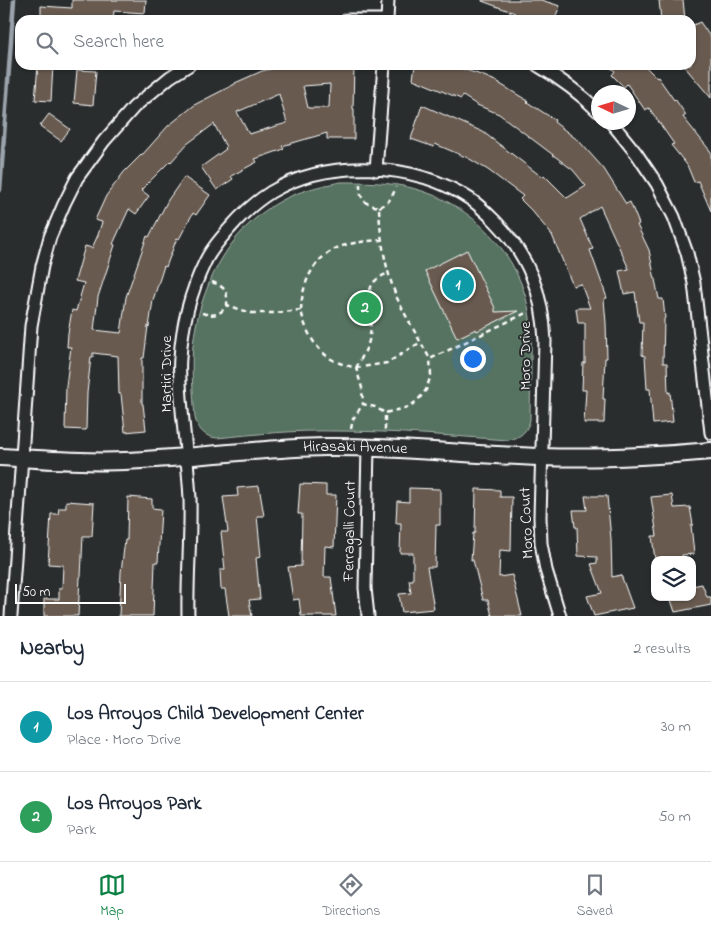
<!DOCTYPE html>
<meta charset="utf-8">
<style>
:root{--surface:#fff;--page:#f2f2f3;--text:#1f2937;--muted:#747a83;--line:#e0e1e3;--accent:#0b8043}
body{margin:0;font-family:"Indie Flower",sans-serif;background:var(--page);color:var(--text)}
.controls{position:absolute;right:15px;bottom:15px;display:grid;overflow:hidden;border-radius:10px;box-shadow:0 1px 4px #0004}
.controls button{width:45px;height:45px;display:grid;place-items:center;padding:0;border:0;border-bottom:1px solid var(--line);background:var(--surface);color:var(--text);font:25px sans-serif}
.compass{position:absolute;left:591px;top:85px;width:45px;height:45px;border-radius:50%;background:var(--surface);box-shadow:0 1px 4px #0004;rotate:274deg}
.scale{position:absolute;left:15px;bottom:12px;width:111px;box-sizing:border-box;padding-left:5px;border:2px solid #fff;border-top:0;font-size:14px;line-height:18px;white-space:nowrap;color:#fff;-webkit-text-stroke:4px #2a2d2e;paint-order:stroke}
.you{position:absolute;left:472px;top:358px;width:18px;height:18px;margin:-12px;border:4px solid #fff;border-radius:50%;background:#1a73e8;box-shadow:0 0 0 8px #1a73e833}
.badge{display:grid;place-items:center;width:32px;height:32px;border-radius:50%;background:var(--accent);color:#fff;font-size:16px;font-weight:700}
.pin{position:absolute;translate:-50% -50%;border:2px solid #fff;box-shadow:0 1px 5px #0006}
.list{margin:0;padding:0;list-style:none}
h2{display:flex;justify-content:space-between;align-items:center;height:65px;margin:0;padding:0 20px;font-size:21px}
h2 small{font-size:16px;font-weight:400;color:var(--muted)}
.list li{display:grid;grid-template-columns:32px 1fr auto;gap:15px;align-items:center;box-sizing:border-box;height:90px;padding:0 20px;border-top:1px solid var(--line)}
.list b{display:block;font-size:19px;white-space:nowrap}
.list p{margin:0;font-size:16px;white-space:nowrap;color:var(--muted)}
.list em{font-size:16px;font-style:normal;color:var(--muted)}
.icon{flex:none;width:28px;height:28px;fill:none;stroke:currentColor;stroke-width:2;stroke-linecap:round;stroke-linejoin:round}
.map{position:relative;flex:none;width:711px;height:616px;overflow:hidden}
.search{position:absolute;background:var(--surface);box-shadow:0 1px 4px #0004;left:15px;right:15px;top:15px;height:55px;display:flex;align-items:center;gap:12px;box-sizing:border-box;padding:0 18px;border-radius:15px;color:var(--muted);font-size:19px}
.sheet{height:245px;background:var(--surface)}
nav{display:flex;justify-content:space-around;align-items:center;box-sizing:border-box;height:70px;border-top:1px solid var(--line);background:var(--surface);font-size:14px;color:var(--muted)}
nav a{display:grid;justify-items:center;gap:2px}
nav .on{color:var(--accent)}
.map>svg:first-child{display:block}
</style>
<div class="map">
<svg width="711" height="616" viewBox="0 0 711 616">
<rect width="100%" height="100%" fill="#2a2d2e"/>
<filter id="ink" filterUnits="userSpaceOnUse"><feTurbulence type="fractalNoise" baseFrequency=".02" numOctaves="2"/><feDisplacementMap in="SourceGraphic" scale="10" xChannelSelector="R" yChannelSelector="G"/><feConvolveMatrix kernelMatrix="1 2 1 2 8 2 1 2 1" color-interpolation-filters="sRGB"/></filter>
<g filter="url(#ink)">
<path fill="#567261" stroke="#aab8b0" d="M341,182C364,182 389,182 412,188C472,203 522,255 530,318C532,331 531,346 531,359C531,380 530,400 530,420C527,432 520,438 508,440C451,436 393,431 336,431C296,430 256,434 217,438C204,437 198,429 195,418C193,393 191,369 193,345C199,289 228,230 279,202C298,191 319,186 341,182Z"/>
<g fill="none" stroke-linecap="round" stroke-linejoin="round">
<path stroke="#9ba4ac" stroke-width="4.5" d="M0,190L14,0"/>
</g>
<path fill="#685a4f" stroke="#fff" fill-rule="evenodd" d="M72,0H146L145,13L114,11L113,20H41V6L72,8Z
M482,0H541L560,6L554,20H521L513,17L515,13L482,1Z
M659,0H683L685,20H661Z
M700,22L711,38V98L684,66L691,65V26Z
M38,65H53L51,101L35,100Z
M288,65H354L353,109H354V139H327V133L282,146L284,149L255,159L257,162L231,176L233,179L217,190L201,167L226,149L225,148L226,147L214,124L187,144L171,162L170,161L141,190L149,196L136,214L129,209L113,244L115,245L98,297L94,330L121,333L126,297L147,236L149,237L168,200L184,177L210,195L196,215L193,213L179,239L177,238L166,267L164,266L153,300L149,327L148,326L144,358H142V404H143L146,430L125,432L121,394H119L118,356L93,353V357H91L87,393L86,430L65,429L66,386L71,347H67L68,333L72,310L76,311L84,283L75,281L85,246L92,248L98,235L102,222L95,220L106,196L124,172L142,154H143L168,126L196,104L235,84V83L262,71ZM330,84L329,108H308L303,86ZM279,94L287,123L249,134L237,112Z
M415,65H451L484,76L500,83V84L528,101L527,102L555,120L554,122L579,141L604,169L626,204L630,202L639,224L637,225L649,250L659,299H663L665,318L664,319L663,363H667L668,393L670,392L673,422L653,424L650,389H647L645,356L642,355L643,322H639L635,292L624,294L619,271L629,269L600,206L580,219L593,249L590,250L607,298L604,299L606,323L607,358H605L603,399H605L604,423H584L586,390H582L583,363H585V323H578L576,308H590L581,284L573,286L552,235L532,211L520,199L523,196L488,170L468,158L435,144L434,147L411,139L422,105L483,132L542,177L544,175L567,198L586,186L573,170L499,114L477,105L463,96L461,99L413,79Z
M607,65H644L657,78L658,77L674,100L675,99L686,115L683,117L711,152V211L698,181L694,182L687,165L671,145L674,144L649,108L645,110L627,84L624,87L612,75L615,71Z
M77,70L96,71L93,105L74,103Z
M49,114L70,129L61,141L40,126Z
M467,250L495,308V312L518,311L477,331L476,329L457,338L425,271Z
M300,484L326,485V495H336L334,547L325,546L324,577H331L336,616H301L299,599L293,600L288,567L301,566L302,514H298Z
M259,486L264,516H257L261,557L256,558L260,599L249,600L252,616H229L225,589H221L220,570H225L221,532H228L223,497L238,496L237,488Z
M409,488L440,489V525H436L435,567H427L434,609L402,612L399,594L411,593L409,580H413V553H400L401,523H396L397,501L409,502Z
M476,489L500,490V497H512L511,551L500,550L499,577L512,575L522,616H492L488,600H483L473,560H471L473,533H475Z
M672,495L674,508L690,507L693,525H691L694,554L682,555L683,560H655L652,536H657L651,497Z
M585,496H607L611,539L612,577L621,575L633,608L594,616L587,596L602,593L591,564L597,563V557L578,556L577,527H575L573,510H587Z
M128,497L152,499V508L161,509L158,562H155L153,616H119L121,572L125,540H127Z
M66,501L94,503L92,536H83L81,577H80L78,616H44V599H59V588H62L63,565L48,564L51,514H58L59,508H66Z
M702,584L707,597H711V605L675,612L670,597H692V586Z"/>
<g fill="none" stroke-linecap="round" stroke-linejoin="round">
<defs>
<path id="street" d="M347,20H387
M387,20L388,0
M537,65C559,78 580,93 598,111
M611,122L636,153L657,184L674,217L687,253L694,283L711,433
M376,170L384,65
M11,616L31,326L42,266L50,237L64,204L77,178L104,141L134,107L170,77L189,65
M188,616C187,577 191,538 190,499C188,460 182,422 180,383C180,374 179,366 180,358C182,325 191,291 205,262C211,249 221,238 230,228C242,214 255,202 271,192C328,158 414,162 470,199C479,205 487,213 495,221C528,255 543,293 545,341L540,517L541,543L546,570L560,616
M368,616L365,588L368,447"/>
<g id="secondary">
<path id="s1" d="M0,457C42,459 83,463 125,461C192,458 258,448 325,447C397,446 469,455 541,457C597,459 655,456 711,451"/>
</g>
</defs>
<use href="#street" stroke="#fff" stroke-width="15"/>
<use href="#secondary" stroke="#fff" stroke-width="20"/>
<path stroke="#fff" stroke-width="2.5" stroke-dasharray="5 4" stroke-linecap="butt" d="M360,184C360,199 363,204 379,207C380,237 385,269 397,298C407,319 419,339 430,359L528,312
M379,207C390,203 392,197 396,187
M212,282C225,287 228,291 227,305
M301,310C302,282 314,256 342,246C355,242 368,241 381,240
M202,313C214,316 219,316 227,305L251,313H274L301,310C305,330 315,350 333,360C340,364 349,366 356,368L362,388L363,404
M356,368C361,358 369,347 370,335C373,319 363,293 375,281C379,277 384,275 389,273
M356,368L387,363L421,342
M351,429L353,419L363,404L375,407L385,413
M385,430V413L409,407L418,400L426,390L431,375L430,359"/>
<use href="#street" stroke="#2a2d2e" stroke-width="11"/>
<use href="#secondary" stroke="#2a2d2e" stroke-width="16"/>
</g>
</g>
<g text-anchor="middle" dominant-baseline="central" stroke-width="4" stroke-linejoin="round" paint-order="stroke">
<g font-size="16" fill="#fff" stroke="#2a2d2e">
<text transform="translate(526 356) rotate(-90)">Moro Drive</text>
<text transform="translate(167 374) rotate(-90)">Martiri Drive</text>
<text stroke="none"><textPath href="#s1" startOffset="356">Hirasaki Avenue</textPath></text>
<text transform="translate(527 523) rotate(-93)">Moro Court</text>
<text transform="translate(350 531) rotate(-89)">Ferragalli Court</text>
</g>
</g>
</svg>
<div class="controls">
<button><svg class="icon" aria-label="layers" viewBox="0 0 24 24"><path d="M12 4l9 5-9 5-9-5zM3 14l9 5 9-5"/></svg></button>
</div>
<svg class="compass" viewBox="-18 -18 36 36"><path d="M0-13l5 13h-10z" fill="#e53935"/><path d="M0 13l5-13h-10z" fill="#747a83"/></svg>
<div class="scale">50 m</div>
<div class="you"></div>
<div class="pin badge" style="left:458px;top:285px;background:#0f9aa8">1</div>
<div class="pin badge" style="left:365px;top:308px;background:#2e9e5b">2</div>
<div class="search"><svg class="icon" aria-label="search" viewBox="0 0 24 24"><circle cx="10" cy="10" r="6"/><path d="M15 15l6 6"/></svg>Search here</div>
</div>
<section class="sheet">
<h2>Nearby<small>2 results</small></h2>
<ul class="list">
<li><span class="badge" style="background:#0f9aa8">1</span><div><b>Los Arroyos Child Development Center</b><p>Place · Moro Drive</p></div><em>30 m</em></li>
<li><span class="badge" style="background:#2e9e5b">2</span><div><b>Los Arroyos Park</b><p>Park</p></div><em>50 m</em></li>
</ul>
</section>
<nav>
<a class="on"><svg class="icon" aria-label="map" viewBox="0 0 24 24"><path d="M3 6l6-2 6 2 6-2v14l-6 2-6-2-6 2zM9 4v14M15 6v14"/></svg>Map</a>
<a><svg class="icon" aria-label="directions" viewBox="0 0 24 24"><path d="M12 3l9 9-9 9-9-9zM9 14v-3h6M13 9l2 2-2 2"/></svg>Directions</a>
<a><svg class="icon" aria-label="saved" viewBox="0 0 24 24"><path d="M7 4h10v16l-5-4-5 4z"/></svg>Saved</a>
</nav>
